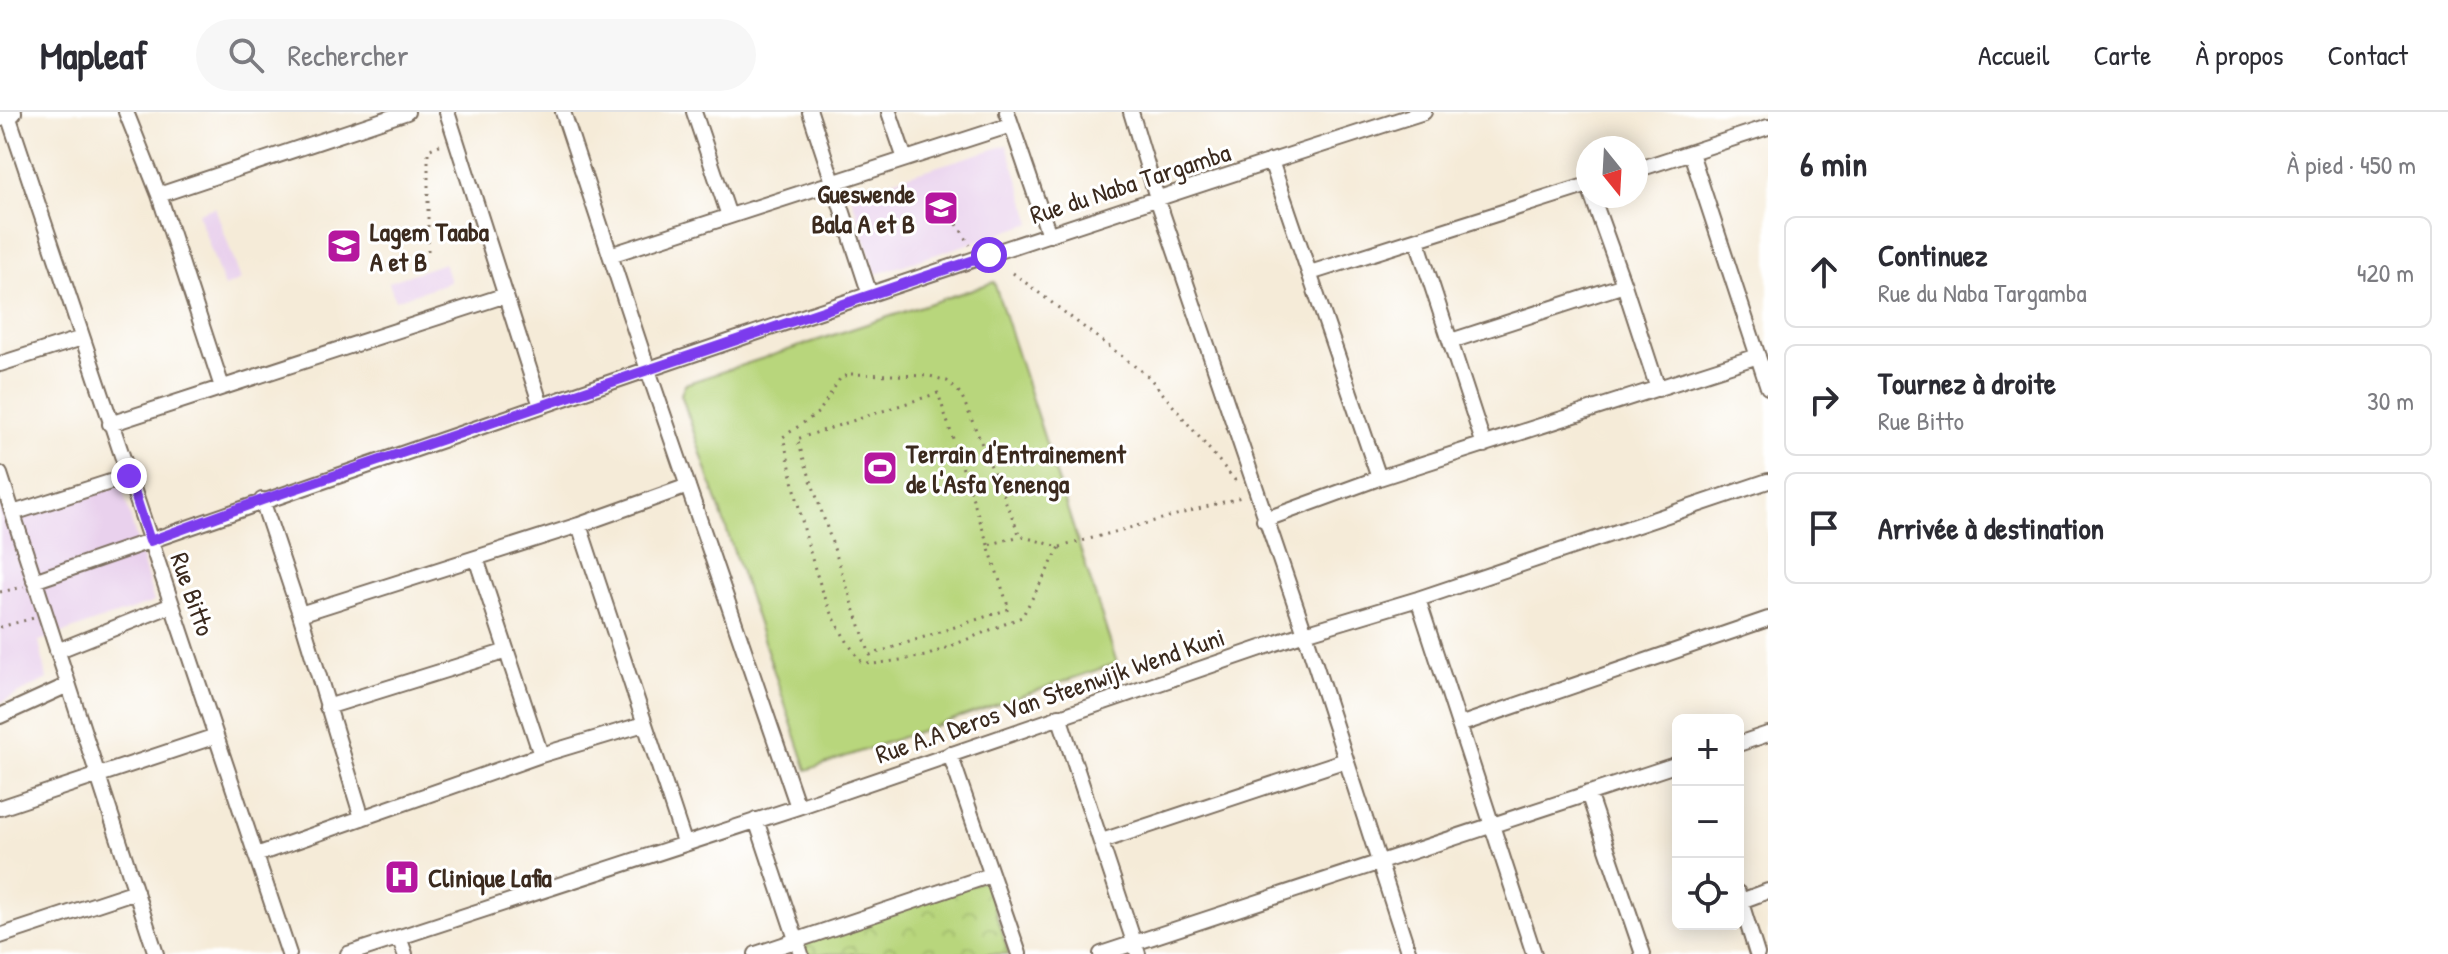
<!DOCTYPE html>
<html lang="fr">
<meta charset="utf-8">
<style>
:root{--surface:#fff;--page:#f7f7f7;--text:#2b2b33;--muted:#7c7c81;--line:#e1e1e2}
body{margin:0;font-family:"Patrick Hand",sans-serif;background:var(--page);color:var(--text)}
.controls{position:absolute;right:24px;bottom:24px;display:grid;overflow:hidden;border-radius:12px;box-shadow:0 4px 20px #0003}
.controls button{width:72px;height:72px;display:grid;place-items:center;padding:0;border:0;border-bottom:2px solid var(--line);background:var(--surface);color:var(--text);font:40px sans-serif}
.compass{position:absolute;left:1576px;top:24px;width:72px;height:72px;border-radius:50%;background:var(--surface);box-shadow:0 4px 20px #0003;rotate:162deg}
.stop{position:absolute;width:24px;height:24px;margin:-18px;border:6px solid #7c3aed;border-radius:50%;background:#fff}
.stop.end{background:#7c3aed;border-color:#fff;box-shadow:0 2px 8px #0008}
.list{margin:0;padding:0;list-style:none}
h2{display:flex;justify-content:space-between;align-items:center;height:104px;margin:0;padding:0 32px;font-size:34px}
h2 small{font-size:26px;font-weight:400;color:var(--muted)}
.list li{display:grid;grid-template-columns:52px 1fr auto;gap:24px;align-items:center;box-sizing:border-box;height:112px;margin:0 16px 16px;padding:0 16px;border:2px solid var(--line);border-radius:12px}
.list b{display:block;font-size:30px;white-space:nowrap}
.list p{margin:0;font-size:26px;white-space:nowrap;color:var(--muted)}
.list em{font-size:26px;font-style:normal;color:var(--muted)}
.icon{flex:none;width:44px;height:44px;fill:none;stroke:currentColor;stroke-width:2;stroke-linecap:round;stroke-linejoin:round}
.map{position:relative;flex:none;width:1768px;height:842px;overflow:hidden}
header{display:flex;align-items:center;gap:48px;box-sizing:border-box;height:112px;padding:0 40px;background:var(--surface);border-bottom:2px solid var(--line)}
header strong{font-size:38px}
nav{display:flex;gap:44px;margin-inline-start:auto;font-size:28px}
.search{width:560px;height:72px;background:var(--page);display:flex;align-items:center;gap:20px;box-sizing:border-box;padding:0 28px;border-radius:44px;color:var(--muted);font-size:30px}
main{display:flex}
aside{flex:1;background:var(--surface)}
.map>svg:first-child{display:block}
</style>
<header>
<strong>Mapleaf</strong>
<div class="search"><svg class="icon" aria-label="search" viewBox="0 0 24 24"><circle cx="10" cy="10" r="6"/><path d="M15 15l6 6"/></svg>Rechercher</div>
<nav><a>Accueil</a><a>Carte</a><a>À propos</a><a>Contact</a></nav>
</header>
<main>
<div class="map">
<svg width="1768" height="842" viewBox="0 0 1768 842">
<defs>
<pattern id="park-crowns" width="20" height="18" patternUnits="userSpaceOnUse" patternTransform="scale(2)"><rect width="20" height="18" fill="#b8d67c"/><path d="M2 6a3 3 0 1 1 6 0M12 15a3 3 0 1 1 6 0" fill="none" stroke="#9fb86b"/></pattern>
</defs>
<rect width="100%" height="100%" fill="#fff"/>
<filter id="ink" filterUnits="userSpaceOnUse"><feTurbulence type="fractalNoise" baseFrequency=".0125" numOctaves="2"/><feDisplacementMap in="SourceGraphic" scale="16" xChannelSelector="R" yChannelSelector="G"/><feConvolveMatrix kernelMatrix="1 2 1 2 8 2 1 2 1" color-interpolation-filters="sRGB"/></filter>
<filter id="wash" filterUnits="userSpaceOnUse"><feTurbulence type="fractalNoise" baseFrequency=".006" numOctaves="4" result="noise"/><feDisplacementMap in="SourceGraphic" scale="32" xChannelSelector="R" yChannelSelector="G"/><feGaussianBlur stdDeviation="1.8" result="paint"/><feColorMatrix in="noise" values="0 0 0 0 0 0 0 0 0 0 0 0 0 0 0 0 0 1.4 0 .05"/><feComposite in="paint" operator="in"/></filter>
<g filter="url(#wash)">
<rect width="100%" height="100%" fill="#f5ebd8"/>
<path fill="#e9d1ed" d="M1007,33L1032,111L876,162L850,81Z
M215,95L241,168L224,175L198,101Z
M444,151L450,170L395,188L389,170Z
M121,372L154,490L39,529L47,567L0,591V390L6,408Z"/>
<path fill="#b8d67c" stroke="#7a804d" stroke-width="2" d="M994,170L1117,551L807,658L681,282L685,272Z"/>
<path fill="url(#park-crowns)" stroke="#7a804d" stroke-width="2" d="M985,768L1009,842H805L801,829Z"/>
</g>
<g filter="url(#ink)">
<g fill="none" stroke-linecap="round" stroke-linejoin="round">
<defs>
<path id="street" d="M7,0L289,842
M126,0L159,83L222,275
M447,0L541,294
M563,0L648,258L798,695
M694,0L729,104
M810,0L870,183
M889,0L905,47
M1007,0L1049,123
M1131,0L1157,86L1305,521L1409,842
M1691,41L1768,275
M1271,49L1379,366
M1636,58L1768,15
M159,83L407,0
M1592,84L1624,173L1658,277
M1417,128L1484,333
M610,143L1011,13
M1310,161L1588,73
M1451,229L1624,173
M0,252L82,226
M110,312L506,183
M0,362L156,842
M262,388L300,502L362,706
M13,401L129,364
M1264,408L1379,366L1758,244
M579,413L684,730
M476,446L541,643
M34,469C496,309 958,149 1424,0
M1418,487L1534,842
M300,502L579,413L688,374
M57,539L172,493
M327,595L507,539
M0,604L68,573
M1059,604L1138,842
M1459,613L1768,507
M1738,632L1768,622
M950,642L1019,842
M1588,681L1643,842
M0,696L216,624
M756,708L801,842
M1102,729L1346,648
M256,743L541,643L644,612
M1738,781L1757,842
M1741,789L1768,779
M0,824L136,779
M399,825L405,842
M348,842L798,695L1305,521L1418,487L1768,369
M756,842L991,763
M1101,842L1678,652"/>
<path id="secondary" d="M0,4L11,0"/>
</defs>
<use href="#street" stroke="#7c6e5f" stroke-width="18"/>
<use href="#secondary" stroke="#7c6e5f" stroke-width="24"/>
<path stroke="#7c6e5f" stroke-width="3" stroke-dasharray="2 6" stroke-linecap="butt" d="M957,112L970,133
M428,139V38L444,31
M1013,161L1149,265L1239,373
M851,262L930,264L947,269L961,282L1020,424L1060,435L1022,505L926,544L874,552L861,549C812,488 802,401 783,325L819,300L841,265Z
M988,433L938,281L797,327L870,543L1009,497L988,433L1020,424
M1060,435L1245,384
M0,480L24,475
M0,515L34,506"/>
<use href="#street" stroke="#fff" stroke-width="14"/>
<use href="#secondary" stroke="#fff" stroke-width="20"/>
</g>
</g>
<g fill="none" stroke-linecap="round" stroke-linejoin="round" filter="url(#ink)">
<path stroke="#7c3aed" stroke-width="10" d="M129,364L150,429L262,388L989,143"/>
</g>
<defs>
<symbol id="school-square" viewBox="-11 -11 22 22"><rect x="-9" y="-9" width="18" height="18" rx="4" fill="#b5179e" stroke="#fff"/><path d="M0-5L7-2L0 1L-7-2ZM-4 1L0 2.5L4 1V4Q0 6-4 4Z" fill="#fff"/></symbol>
<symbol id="stadium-square" viewBox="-11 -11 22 22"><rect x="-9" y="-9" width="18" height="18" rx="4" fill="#b5179e" stroke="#fff"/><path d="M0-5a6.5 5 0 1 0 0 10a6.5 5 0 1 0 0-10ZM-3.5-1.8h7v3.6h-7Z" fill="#fff"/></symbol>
<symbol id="hospital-square" viewBox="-11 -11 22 22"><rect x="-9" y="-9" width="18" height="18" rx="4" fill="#b5179e" stroke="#fff"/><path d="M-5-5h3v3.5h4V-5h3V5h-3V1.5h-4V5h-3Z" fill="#fff"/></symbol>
</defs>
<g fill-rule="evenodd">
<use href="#school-square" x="921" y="76" width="40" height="40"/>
<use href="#school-square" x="324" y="114" width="40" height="40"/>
<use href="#stadium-square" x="860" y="336" width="40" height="40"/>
<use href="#hospital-square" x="382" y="745" width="40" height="40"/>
</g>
<g text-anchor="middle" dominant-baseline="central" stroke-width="6" stroke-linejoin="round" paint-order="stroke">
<g font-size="26" fill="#3b2a1e" stroke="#fff">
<text transform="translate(1130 71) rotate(-18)">Rue du Naba Targamba</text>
<text transform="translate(193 482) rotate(71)">Rue Bitto</text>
<text transform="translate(1050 583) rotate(-19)">Rue A.A Deros Van Steenwijk Wend Kuni</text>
</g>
<g font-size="26" font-weight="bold" fill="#3b2a1e" stroke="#fff" text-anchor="start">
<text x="915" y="81" text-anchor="end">Gueswende<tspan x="915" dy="30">Bala A et B</tspan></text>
<text x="370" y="119">Lagem Taaba<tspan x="370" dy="30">A et B</tspan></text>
<text x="906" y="341">Terrain d'Entrainement<tspan x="906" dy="30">de l'Asfa Yenenga</tspan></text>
<text x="428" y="765">Clinique Lafia</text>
</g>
</g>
</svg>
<div class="controls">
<button>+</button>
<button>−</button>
<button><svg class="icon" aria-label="locate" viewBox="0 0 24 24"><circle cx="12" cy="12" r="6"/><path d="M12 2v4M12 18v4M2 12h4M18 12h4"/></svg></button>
</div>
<svg class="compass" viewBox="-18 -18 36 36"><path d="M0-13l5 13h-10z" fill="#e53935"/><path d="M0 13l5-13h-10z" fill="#7c7c81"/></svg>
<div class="stop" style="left:989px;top:143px"></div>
<div class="stop end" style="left:129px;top:364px"></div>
</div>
<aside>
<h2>6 min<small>À pied · 450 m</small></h2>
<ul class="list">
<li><svg class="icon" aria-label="ahead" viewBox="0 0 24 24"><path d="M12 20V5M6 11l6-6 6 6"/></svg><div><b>Continuez</b><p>Rue du Naba Targamba</p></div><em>420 m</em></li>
<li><svg class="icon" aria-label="right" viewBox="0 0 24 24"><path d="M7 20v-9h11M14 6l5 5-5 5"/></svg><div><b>Tournez à droite</b><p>Rue Bitto</p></div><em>30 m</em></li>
<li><svg class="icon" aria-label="arrive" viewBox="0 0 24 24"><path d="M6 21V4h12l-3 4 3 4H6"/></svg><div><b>Arrivée à destination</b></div></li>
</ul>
</aside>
</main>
